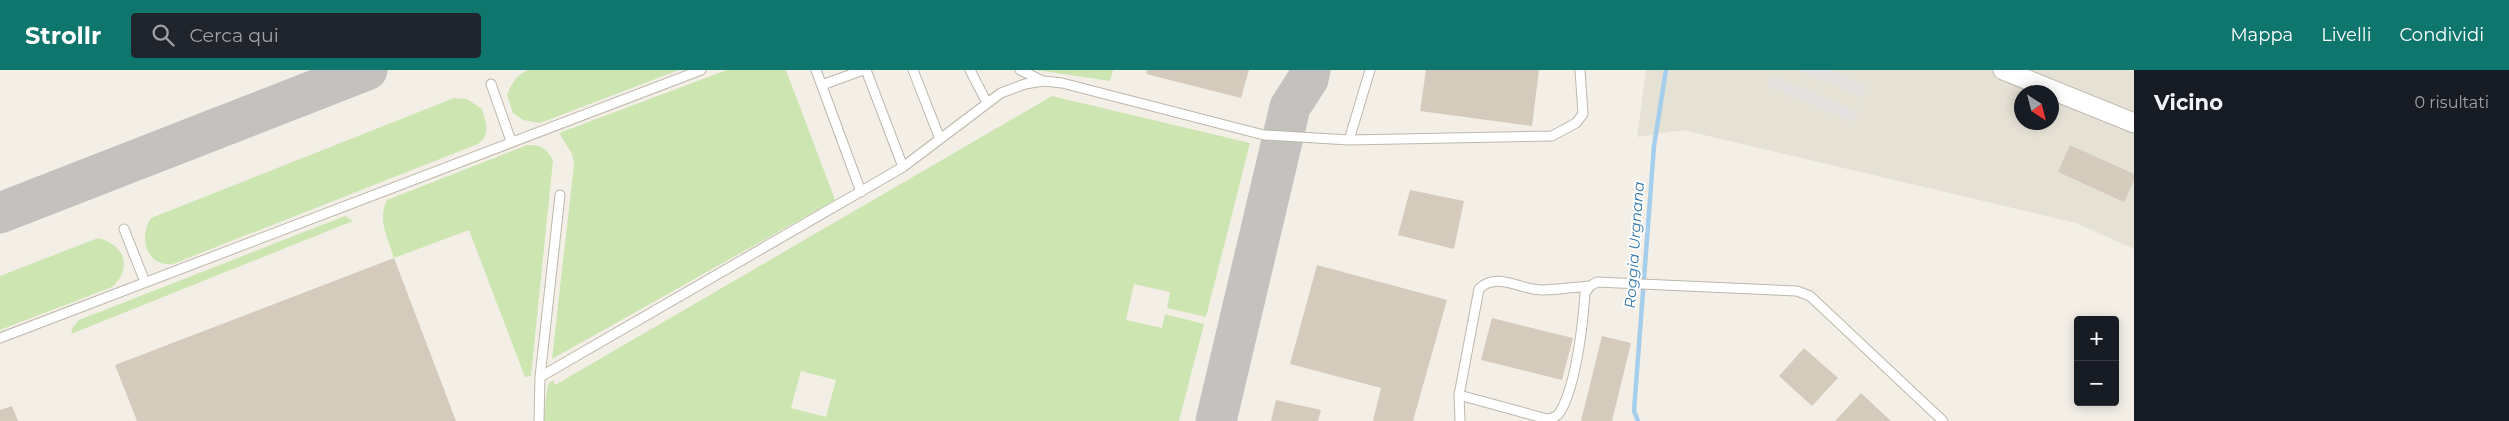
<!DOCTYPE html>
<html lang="it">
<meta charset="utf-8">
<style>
:root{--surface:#171b24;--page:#20242c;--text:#f1f3f6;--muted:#9ea1a6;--line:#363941;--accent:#0f766e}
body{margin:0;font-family:Montserrat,sans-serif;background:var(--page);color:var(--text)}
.controls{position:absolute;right:15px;bottom:15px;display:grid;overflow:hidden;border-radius:5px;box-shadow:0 2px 12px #0003}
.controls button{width:45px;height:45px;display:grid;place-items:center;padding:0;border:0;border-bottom:1px solid var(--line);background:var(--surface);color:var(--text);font:25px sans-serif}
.compass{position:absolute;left:2014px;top:15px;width:45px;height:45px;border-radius:50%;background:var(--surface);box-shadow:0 2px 12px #0003;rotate:144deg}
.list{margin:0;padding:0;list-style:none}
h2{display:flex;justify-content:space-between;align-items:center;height:65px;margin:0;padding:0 20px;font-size:21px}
h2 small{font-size:16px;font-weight:400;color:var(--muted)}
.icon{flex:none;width:28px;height:28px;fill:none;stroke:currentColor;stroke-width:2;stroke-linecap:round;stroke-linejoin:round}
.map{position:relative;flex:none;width:2134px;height:351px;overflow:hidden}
header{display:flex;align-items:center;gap:30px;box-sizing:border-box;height:70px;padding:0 25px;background:var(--accent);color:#fff}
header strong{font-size:24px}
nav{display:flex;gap:28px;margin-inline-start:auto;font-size:18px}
.search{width:350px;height:45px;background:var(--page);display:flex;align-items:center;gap:12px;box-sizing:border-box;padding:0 18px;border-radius:5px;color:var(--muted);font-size:19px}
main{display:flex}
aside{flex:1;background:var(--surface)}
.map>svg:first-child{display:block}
</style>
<header>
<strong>Strollr</strong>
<div class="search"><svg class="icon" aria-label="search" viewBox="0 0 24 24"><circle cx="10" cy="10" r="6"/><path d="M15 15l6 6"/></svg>Cerca qui</div>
<nav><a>Mappa</a><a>Livelli</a><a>Condividi</a></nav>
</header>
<main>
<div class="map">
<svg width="2134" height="351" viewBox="0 0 2134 351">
<rect width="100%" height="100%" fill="#f3efe7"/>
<path fill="#e6e1d5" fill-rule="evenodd" d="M1646,0H2134V179L2076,153L1683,60L1637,67ZM2022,22H2052V52H2022Z"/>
<path fill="#cde5b1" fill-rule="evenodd" d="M528,0H679L540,53L523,50L513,43L507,25C512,13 516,5 528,0Z
M727,0H786L835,130L552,289L574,94L572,84L559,63Z
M1036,0H1113L1110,11Z
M1052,26L1250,73L1206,247L1167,238L1170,222L1134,214L1126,250L1162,258L1165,244L1204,254L1179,351H543L548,314L553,310L555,315ZM801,301L836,310L826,347L791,338Z
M454,28L467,29L482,39C486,52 491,65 478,74L173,194C146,197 138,167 151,148Z
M527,75C541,75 546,78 553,90L531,306L525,307L469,160L394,188C388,169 377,149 387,130Z
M345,146L353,151L71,264L73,257L79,250Z
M98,168C125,175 133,198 112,217L0,260V206Z"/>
<path fill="#e4e2df" d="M1798,0H1829L1867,16L1862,27Z
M1772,5L1857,41L1852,52L1768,16Z"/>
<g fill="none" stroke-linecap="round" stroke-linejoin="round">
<path stroke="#a5ceed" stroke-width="4.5" d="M1638,351L1634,341L1654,76L1666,0"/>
<path stroke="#c4c2be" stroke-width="41" d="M0,143L367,0
M1216,351L1290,37L1308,9L1310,0"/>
</g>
<path fill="#d4cbbd" d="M1147,0H1249L1241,28L1146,4Z
M1426,0H1539L1532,56L1420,41Z
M2070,75L2134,104V110L2124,132L2058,102Z
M1410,120L1464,131L1454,179L1398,165Z
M394,188L456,351H137L115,295Z
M1317,195L1447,230L1413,351H1373L1381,318L1290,294Z
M1492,248L1573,268L1562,310L1481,290Z
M1602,266L1631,273L1612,351H1581Z
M1804,278L1838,308L1812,336L1779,306Z
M1861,323L1891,351H1835Z
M1276,330L1321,340L1318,351H1271Z
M12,336L18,351H0V340Z"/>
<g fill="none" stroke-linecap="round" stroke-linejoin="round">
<defs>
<path id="lane" d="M816,0L861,122
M866,0L903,97
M913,0L940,69
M970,0L987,33
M1020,0L1043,11
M491,14L511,71
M822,15L863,0
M1349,70L1370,0
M124,159L145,212
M0,268L701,0
M540,307L903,97L1001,23L1025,14L1043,11L1062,13L1264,65L1349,70L1552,66L1576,53L1583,44L1580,0
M1459,325L1547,349C1553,348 1557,347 1560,342C1576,316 1583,254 1585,223L1590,216L1597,212L1797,221L1810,226L1943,351
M539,351L540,307L560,125
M1460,351L1459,325L1479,219C1497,201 1520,220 1542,220C1558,220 1574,217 1590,216"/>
<path id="street" d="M2003,0L2134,53"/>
</defs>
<use href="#lane" stroke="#beb7aa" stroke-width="11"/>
<use href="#street" stroke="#beb7aa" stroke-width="21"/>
<use href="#lane" stroke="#fff" stroke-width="9"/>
<use href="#street" stroke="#fff" stroke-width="19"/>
</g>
<g text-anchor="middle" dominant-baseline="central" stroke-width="4" stroke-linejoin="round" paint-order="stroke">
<g font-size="15" font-style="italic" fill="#3477ac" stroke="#fff">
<text transform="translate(1634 175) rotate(-86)">Roggia Urgnana</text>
</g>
</g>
</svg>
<div class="controls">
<button>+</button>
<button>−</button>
</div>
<svg class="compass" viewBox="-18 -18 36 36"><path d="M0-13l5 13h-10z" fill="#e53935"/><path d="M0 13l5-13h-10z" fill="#9ea1a6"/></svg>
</div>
<aside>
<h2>Vicino<small>0 risultati</small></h2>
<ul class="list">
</ul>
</aside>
</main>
